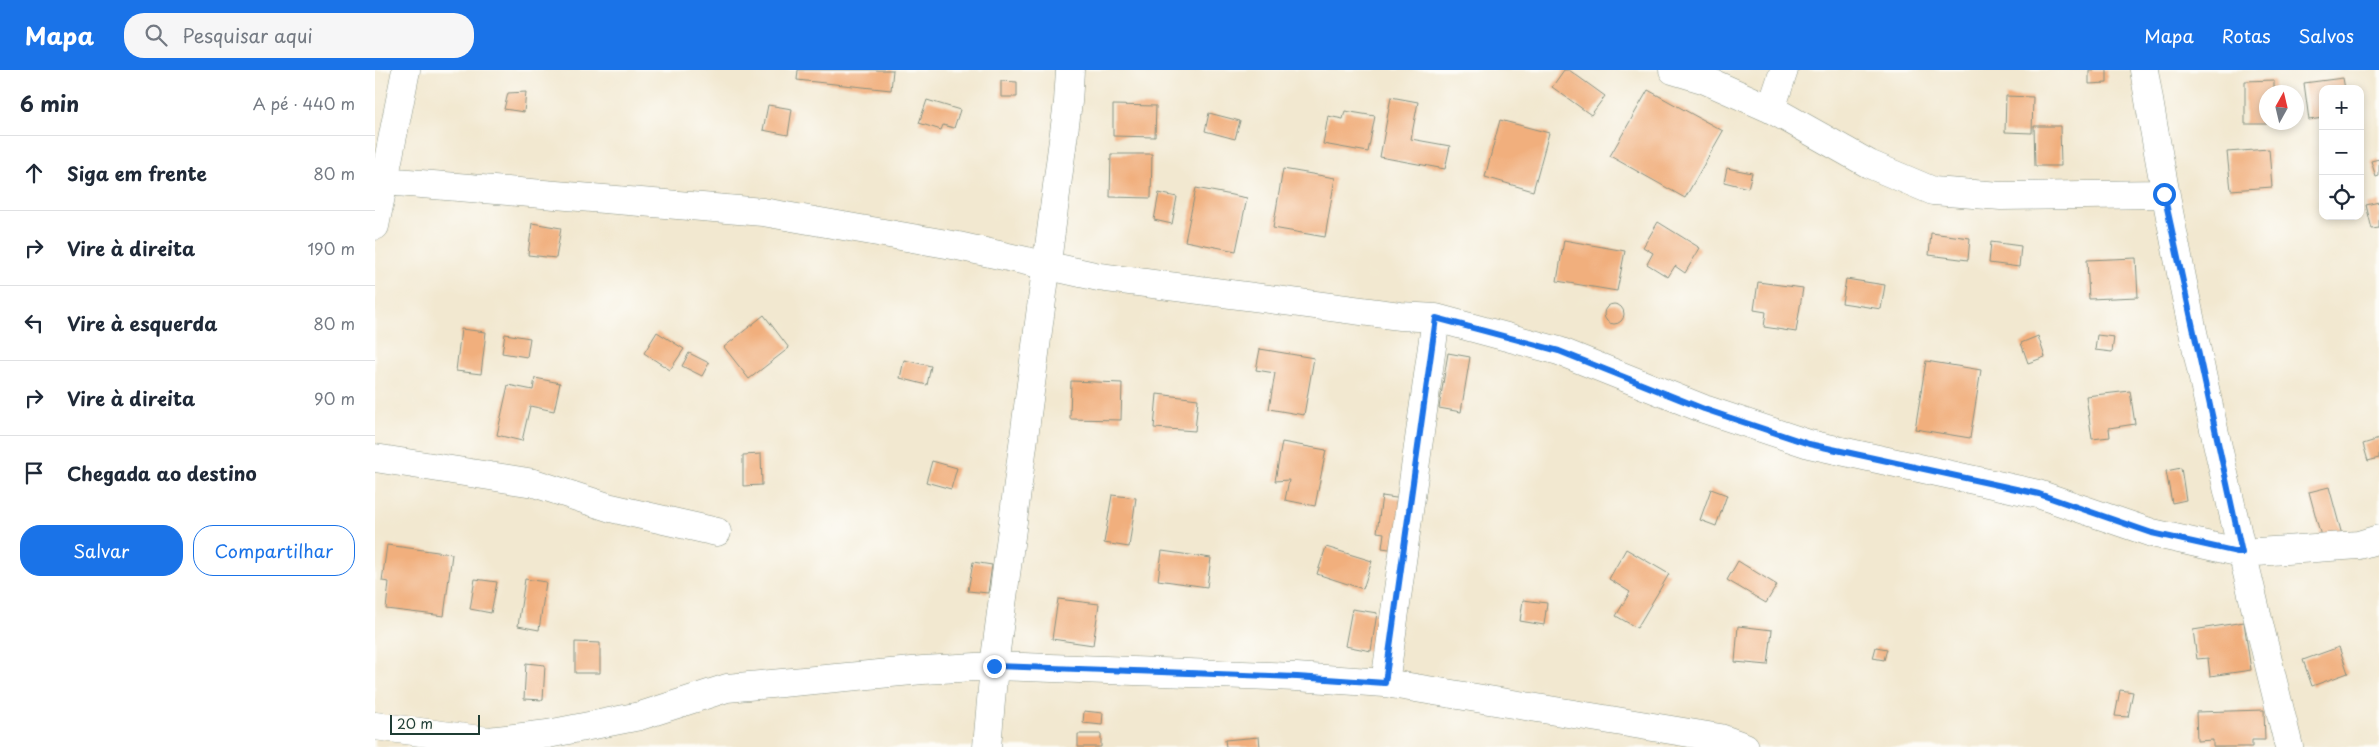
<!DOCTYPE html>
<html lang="pt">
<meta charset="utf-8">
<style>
:root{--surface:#fff;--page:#f6f6f7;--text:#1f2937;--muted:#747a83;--line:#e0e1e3;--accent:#1a73e8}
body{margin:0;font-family:"Playpen Sans",sans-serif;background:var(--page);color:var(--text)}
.controls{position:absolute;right:15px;top:15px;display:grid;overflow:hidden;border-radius:10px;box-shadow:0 2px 8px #0003}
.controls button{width:45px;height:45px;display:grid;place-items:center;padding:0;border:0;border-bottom:1px solid var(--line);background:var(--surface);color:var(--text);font:25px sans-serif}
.compass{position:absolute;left:1884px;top:15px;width:45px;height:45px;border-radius:50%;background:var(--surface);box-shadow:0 2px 8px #0003;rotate:8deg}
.scale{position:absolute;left:15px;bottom:12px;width:90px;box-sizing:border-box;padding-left:5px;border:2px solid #1f3d34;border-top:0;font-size:14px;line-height:18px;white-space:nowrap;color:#1f3d34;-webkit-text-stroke:4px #fdfcf7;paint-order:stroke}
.stop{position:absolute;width:15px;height:15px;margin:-11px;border:4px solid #1a73e8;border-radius:50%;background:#fff}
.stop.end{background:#1a73e8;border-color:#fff;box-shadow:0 1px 5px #0008}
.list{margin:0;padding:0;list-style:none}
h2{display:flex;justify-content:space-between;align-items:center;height:65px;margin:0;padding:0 20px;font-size:21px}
h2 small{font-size:16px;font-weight:400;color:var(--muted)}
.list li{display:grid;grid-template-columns:32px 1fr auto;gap:15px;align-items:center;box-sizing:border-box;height:75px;padding:0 20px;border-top:1px solid var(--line)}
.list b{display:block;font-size:19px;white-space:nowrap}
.list em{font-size:16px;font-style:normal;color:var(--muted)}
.actions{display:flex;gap:10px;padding:15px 20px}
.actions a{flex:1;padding:11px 0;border:1px solid var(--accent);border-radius:20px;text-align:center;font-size:18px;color:var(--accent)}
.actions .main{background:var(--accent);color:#fff}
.icon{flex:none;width:28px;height:28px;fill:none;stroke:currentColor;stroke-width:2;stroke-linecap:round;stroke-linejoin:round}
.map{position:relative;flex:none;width:2004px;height:677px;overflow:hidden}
header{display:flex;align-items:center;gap:30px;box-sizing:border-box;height:70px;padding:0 25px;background:var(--accent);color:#fff}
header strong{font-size:24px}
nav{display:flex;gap:28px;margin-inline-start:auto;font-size:18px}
.search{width:350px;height:45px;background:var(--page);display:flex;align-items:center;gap:12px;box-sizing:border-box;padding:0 18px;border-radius:20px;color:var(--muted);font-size:19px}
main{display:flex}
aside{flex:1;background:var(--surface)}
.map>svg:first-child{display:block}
</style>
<header>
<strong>Mapa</strong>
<div class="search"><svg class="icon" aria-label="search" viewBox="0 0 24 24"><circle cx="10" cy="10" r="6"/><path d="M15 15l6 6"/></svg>Pesquisar aqui</div>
<nav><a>Mapa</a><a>Rotas</a><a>Salvos</a></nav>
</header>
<main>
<aside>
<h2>6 min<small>A pé · 440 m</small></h2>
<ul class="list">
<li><svg class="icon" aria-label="ahead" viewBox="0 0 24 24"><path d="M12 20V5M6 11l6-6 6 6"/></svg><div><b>Siga em frente</b></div><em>80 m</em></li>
<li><svg class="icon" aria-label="right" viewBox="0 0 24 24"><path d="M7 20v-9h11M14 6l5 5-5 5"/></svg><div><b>Vire à direita</b></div><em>190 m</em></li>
<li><svg class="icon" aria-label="left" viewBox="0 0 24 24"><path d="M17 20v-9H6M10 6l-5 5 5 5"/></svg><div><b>Vire à esquerda</b></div><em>80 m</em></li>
<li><svg class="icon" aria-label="right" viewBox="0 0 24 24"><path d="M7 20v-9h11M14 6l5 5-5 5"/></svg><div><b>Vire à direita</b></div><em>90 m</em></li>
<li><svg class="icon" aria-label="arrive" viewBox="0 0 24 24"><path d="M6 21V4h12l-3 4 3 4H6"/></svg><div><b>Chegada ao destino</b></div></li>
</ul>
<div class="actions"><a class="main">Salvar</a><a>Compartilhar</a></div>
</aside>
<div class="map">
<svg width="2004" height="677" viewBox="0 0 2004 677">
<rect width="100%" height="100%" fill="#fdfcf7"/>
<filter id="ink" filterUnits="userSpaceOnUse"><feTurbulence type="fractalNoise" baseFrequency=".02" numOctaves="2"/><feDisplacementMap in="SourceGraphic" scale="10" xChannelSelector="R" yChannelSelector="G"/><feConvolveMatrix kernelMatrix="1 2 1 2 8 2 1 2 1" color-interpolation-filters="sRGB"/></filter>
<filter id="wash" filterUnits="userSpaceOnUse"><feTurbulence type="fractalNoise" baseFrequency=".0096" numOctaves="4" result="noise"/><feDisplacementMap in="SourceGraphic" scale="20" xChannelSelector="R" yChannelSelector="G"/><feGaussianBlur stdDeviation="1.12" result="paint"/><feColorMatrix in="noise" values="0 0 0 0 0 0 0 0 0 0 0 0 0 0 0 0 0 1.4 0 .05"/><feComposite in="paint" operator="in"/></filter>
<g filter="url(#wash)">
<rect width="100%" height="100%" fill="#f2e8d0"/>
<g id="blocks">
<path fill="#f1af7d" d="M423,0H518L516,20L422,10Z
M1189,0H1194L1230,26L1216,45L1177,17Z
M1714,0H1732V13L1714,14Z
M1968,8L1970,19H1948V48L1934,50L1929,13Z
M1899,10V22H1892V54H1870V11Z
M626,11L642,12V27H626Z
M1273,20L1348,61L1310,128L1235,86Z
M151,22L149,42L129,39L133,23Z
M1631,26L1658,27L1657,63L1630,62Z
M1016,27L1043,32L1036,69L1075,76L1070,99L1005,87Z
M552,30L585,40L579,58L568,55L566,60L544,53Z
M393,35L417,39L413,65L388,60Z
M738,35L781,36L780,67L738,66Z
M970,41L1000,46L993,82L948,74L953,46L968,49Z
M834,43L865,51L860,69L830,61Z
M1125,50L1174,63L1158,121L1110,107Z
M1659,56H1685L1686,96H1660Z
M1894,79L1897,117L1856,120L1852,82Z
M736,84H777L776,128L735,127Z
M2004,89V106L2001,107L1996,91Z
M1352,98L1377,103L1373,118L1349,112Z
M908,99L960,108L950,167L898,158Z
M821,118L872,128L861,181L810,171Z
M784,123L802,127L797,154L779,150Z
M2004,132V158L1997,159L1991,135Z
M1283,152L1325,178L1310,203L1300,196L1293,207L1272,194L1278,183L1268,177Z
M157,153L186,158L181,188L153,185Z
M1556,163L1595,168L1593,190L1554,185Z
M1189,170L1250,181L1242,221L1182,211Z
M1616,172L1646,176L1644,197L1614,193Z
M1761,188L1763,227L1714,229L1712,190Z
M1471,209L1510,215L1506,239L1467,233Z
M1383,212L1428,218L1421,262L1389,257L1391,242L1379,240Z
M1229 244a10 10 0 1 1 20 0a10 10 0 1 1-20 0Z
M389,245L414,278L374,309L349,277Z
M86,259L111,262L106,304L81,301Z
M282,262L309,279L295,300L269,283Z
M130,264L155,268L152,287L127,283Z
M1722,265L1739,267L1737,282L1720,280Z
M1663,266L1670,287L1653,293L1646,273Z
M885,279L939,288L929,345L894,339L900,303L881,300Z
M314,283L334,293L327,306L307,296Z
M1073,283L1095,287L1086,342L1064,338Z
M529,290L556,296L552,315L525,308Z
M1551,291L1606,300L1595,368L1540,359Z
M160,308L185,313L179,341L155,336L147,371L122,365L133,315L158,320Z
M696,311L747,313L746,350L695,349Z
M1755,321L1760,354L1734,358L1735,367L1717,369L1711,326Z
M782,324L823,329L820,361L779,358Z
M2004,369V388L1993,391L1988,374Z
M907,372L951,380L940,436L910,430L914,410L900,411Z
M386,384L387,415L368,416V385Z
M557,391L582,398L576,419L551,412Z
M1806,398L1811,430L1797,433L1791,401Z
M1954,417L1967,465L1947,470L1934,422Z
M1336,419L1352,425L1341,456L1325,450Z
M737,425L761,428L754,477L729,473Z
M1007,426L1028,429L1021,480L1007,478L1009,463L1002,462Z
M12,475L77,484L69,546L11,539L14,512L7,511Z
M951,477L997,491L988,519L942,504Z
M1251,479L1294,504L1262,558L1241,546L1255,522L1234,509Z
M787,481L836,488L832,517L783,510Z
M1363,491L1402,515L1391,533L1352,510Z
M598,492L617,495L613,523L593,521Z
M100,509L122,512L116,543L95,539Z
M150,509L171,512L164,560L143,556Z
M683,529L724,534L718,575L677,569Z
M1148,530L1172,533L1169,555L1145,551Z
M977,539L1002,543L996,581L970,576Z
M1869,552L1876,600L1835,606L1833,588L1822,589L1818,560Z
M1363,556L1397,560L1393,595L1360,592Z
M200,572L225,573V603H200Z
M1501,577L1512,579L1509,590L1498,588Z
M1964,577L1973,603L1937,616L1928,590Z
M151,593L170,595L168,630L149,629Z
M1745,620L1758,622L1753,647L1740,646Z
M1889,640L1890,670H1877V677H1838V670L1822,671L1821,642Z
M709,641L728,643L727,655L708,653Z
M703,664H726V677H703Z
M884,667L885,677H851L850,670Z"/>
</g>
</g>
<g filter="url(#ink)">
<use href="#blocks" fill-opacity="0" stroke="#889282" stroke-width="1"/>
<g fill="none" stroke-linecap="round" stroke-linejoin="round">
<defs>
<path id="minor" d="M1298,0L1328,9L1396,39L1494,94L1558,121L1626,126L1789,124
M1769,0C1806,228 1859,453 1914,677
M1396,39L1409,0
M9,111L388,142L583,176L724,207L1025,246L1061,248L1184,281L1329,339L1434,374L1663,424L1777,463L1867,483L1984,475L2004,469
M0,156L31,0
M0,388L159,413L236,438L342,462
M1010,613L1061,248
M0,656L113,671L173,664L265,646L352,618L548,600L619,596L921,607L1010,613L1345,668L1370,677
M612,677L619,596L693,32L695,0"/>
</defs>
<use href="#minor" stroke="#889282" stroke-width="29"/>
<use href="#minor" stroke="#fff" stroke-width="28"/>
</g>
</g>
<g fill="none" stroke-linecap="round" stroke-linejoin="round" filter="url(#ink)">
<path stroke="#1a73e8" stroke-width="6" d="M619,596L922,607L1010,613L1061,248L1184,281L1329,339L1434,374L1664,424L1777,463L1867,483L1789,124"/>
</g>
</svg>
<div class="controls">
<button>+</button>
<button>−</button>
<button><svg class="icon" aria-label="locate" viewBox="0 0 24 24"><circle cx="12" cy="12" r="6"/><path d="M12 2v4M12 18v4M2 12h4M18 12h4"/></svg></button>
</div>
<svg class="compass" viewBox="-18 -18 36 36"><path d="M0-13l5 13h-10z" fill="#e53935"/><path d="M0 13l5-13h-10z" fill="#747a83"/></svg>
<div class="scale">20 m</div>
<div class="stop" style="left:1789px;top:124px"></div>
<div class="stop end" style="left:619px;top:596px"></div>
</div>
</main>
